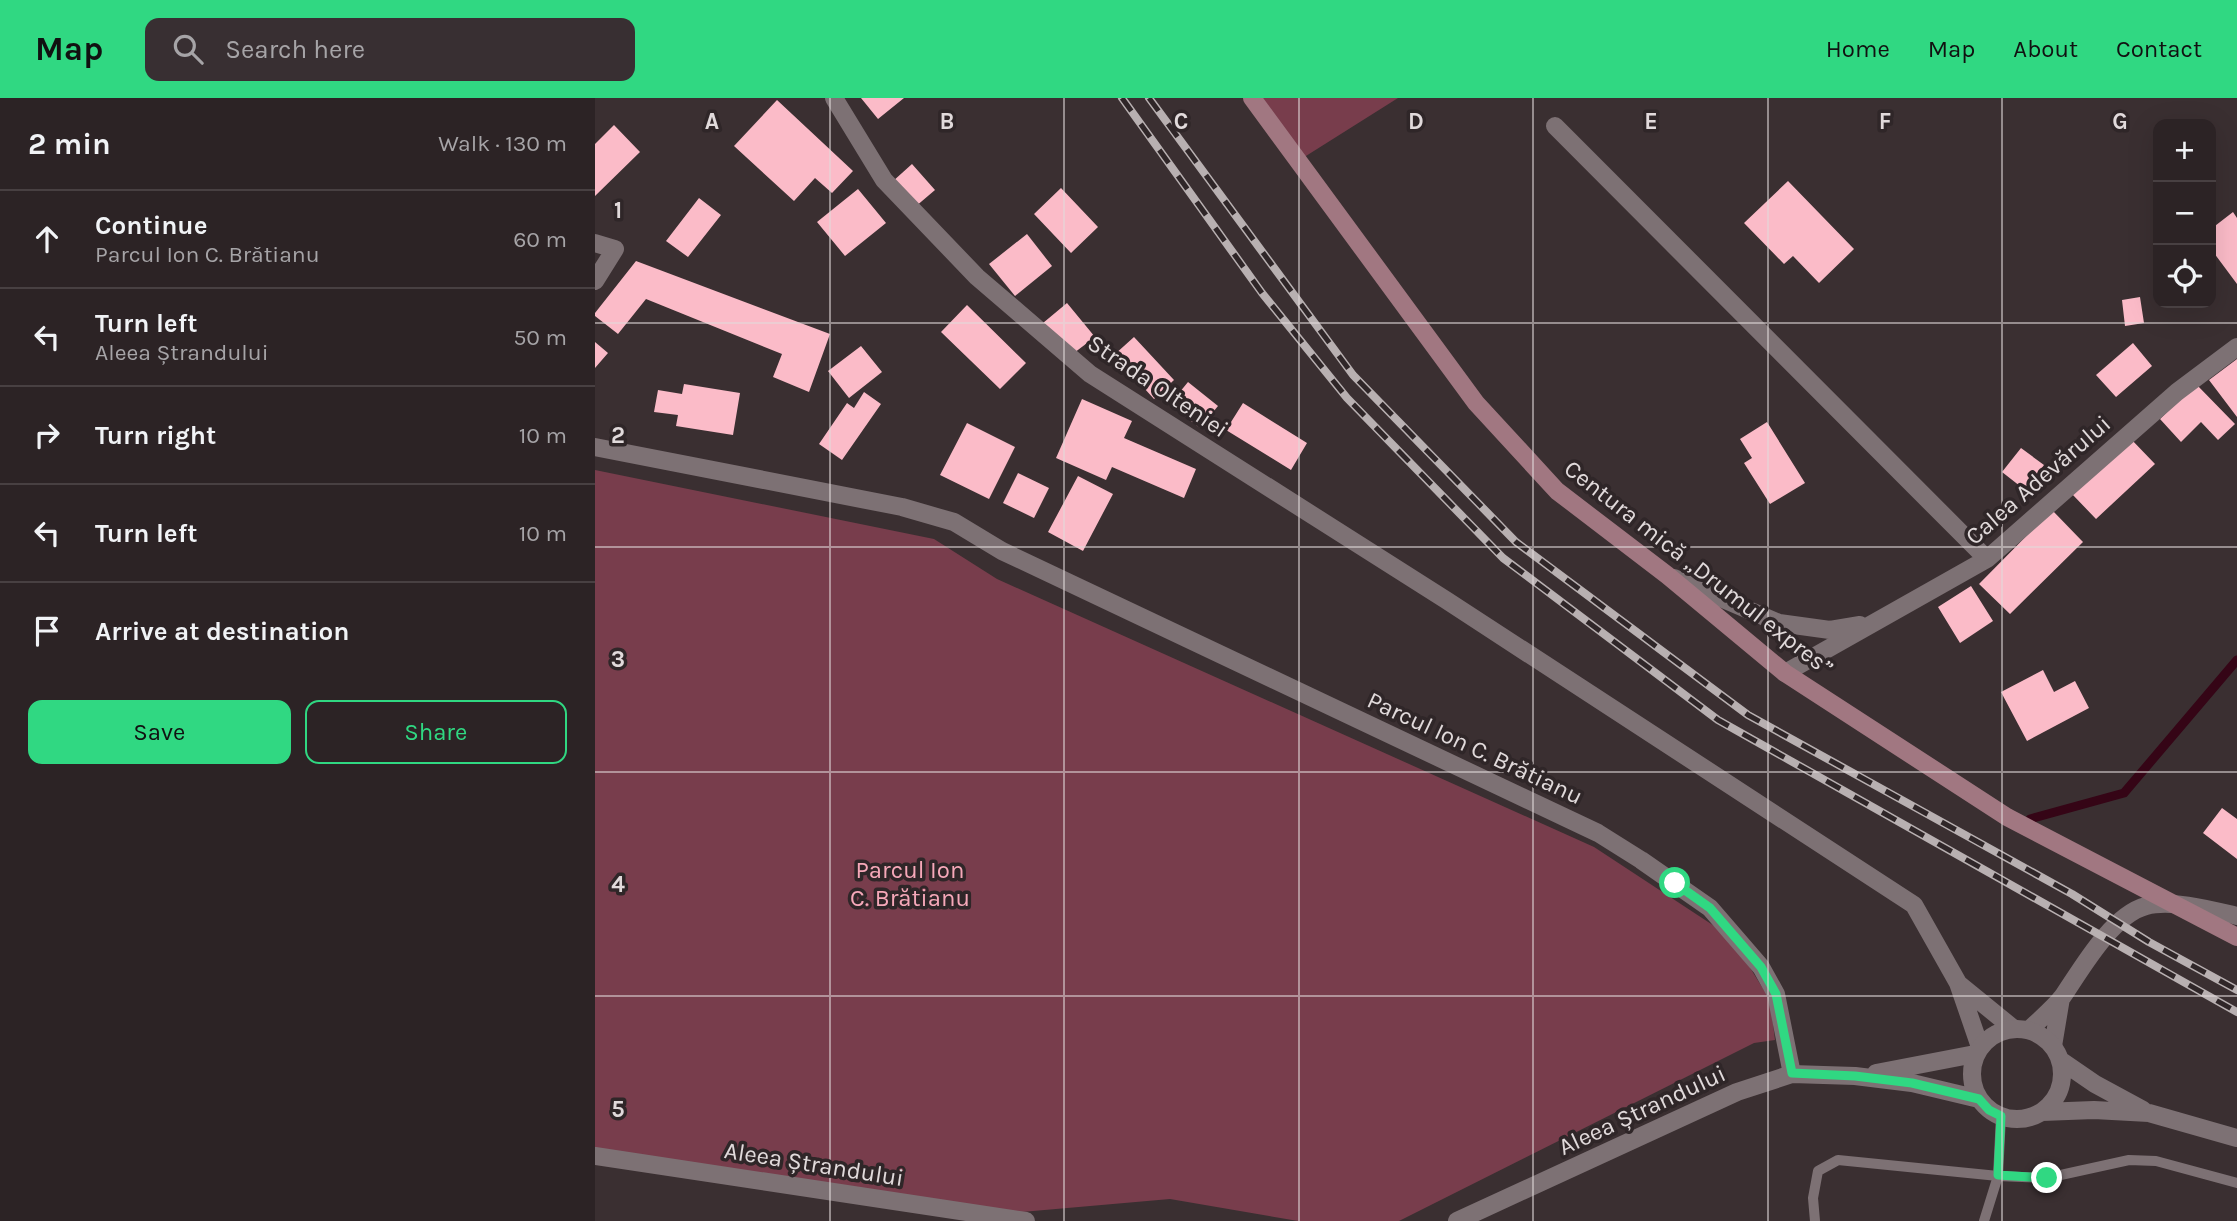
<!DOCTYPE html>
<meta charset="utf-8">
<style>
:root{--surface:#2c2325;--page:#382f32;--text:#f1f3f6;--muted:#a6a4a7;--line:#484042;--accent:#30d882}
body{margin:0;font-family:Karla,sans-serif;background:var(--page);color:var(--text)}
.controls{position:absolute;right:21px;top:21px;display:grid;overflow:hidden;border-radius:14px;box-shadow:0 7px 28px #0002}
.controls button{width:63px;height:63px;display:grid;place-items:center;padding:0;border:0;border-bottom:2px solid var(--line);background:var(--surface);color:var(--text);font:35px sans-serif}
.stop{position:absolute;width:21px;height:21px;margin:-16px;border:5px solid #30d882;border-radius:50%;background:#fff}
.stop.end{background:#30d882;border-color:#fff;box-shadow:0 2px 7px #0008}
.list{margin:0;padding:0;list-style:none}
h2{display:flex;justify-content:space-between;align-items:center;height:91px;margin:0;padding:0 28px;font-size:30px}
h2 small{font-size:23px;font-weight:400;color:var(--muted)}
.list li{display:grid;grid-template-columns:46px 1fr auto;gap:21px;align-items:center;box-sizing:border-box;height:98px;padding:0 28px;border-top:2px solid var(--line)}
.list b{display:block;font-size:26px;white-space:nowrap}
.list p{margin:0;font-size:23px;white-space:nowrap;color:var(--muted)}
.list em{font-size:23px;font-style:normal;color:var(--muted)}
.actions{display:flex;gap:14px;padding:21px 28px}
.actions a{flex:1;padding:16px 0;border:2px solid var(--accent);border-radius:14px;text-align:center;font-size:24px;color:var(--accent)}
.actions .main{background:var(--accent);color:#111}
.icon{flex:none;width:38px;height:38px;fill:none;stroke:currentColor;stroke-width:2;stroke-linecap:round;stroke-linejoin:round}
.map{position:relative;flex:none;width:1642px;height:1123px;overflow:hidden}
header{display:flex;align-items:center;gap:42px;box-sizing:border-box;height:98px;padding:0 35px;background:var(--accent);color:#111}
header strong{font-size:33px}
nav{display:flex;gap:38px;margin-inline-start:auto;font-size:24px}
.search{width:490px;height:63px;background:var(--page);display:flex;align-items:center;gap:18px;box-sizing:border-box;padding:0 24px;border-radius:14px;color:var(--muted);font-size:26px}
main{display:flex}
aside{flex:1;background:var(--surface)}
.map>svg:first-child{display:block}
</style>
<header>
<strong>Map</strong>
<div class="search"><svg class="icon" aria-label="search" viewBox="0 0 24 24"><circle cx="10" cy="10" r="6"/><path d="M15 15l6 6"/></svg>Search here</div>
<nav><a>Home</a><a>Map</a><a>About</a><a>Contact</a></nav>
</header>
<main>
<aside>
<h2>2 min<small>Walk · 130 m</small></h2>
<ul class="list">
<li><svg class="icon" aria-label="ahead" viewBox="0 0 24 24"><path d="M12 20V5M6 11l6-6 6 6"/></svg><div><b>Continue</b><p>Parcul Ion C. Brătianu</p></div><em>60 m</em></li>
<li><svg class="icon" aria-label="left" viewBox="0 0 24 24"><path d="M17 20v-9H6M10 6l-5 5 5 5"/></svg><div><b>Turn left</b><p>Aleea Ștrandului</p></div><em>50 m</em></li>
<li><svg class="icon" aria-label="right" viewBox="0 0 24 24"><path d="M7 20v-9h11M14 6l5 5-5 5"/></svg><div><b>Turn right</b></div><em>10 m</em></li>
<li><svg class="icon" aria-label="left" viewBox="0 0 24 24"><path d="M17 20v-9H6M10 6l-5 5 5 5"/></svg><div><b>Turn left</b></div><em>10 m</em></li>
<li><svg class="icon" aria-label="arrive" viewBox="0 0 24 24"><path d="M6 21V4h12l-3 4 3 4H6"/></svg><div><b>Arrive at destination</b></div></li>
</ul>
<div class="actions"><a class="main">Save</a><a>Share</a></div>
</aside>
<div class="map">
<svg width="1642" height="1123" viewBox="0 0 1642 1123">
<rect width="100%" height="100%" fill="#3a2f31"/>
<path fill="#783d4c" d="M657,0H803L703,63Z
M0,372L339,441L402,481L999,749L1136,839L1175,902L1180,942L1159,945L804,1123H703L575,1101L392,1117L0,1054Z"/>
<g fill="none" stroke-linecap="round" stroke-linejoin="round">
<path stroke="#350516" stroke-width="9" d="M1435,721L1529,695L1642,562"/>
</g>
<path fill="#fbbbc8" d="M266,0H309L283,21Z
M182,2L258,73L237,95L220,80L199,103L139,48Z
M19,27L45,54L0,98V46Z
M317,66L340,92L320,109L297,84Z
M1193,83L1259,151L1224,185L1198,158L1189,166L1149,125Z
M466,90L503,129L476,155L439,116Z
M263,91L291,125L250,158L222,124Z
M104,100L126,117L93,159L71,143Z
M1638,114L1642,120V186L1616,151V131Z
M432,136L457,168L420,198L394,166Z
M41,163L235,236L214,294L178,279L187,256L51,201L23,236L0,218V215Z
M1545,199L1549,225L1530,228L1527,202Z
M472,205L500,239L475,258L448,225Z
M372,207L431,265L405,291L346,234Z
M539,239L579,282L559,301L519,257Z
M0,244L13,255L0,270Z
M1538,245L1557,268L1521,299L1501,277Z
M266,248L287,274L254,300L233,273Z
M1642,261V319L1614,282Z
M593,284L623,308L605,330L575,306Z
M89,286L145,295L138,337L81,328L83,317L59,314L63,292L87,296Z
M1601,286L1640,326L1623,342L1606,324L1586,344L1565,321Z
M269,294L286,306L247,362L224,346L252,305L259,310Z
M487,301L537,323L529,340L601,371L589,400L517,369L511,382L461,360Z
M648,305L712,345L696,372L631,332Z
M1172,324L1210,385L1175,406L1149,365L1157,360L1145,341Z
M372,325L420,349L394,401L345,377Z
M1535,340L1560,366L1501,421L1477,396Z
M1426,350L1449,367L1430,392L1407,374Z
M423,375L454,390L439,420L408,405Z
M483,378L518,396L488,453L453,434Z
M1457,412L1488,444L1415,516L1384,486Z
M1376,488L1398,523L1365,545L1343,509Z
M1448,572L1459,594L1480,583L1494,610L1432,643L1406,594Z
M1627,710L1642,721V761L1608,735Z"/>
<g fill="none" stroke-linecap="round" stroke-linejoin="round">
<path stroke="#7d7174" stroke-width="10" d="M1220,1123L1218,1100L1223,1073L1243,1062L1403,1078L1452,1080L1534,1062L1561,1063L1642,1085
M1389,1123L1403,1078L1406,1018"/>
<path stroke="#7d7174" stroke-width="18" d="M239,0L289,82L382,179L495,276L851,502L1319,807L1363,885L1385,949
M960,28L1392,461
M0,145L20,151L0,183
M0,349L307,409L359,424L407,453L1003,735L1046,762L1115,810L1166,869L1181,896L1197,976
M1079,480L1184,525L1235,532L1265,527
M1190,575L1392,461L1582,294L1642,249
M1365,887L1419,931
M1434,932C1445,921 1459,910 1468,898C1487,870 1517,817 1551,808C1576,801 1617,812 1642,818
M1458,948L1466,900"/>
<path stroke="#7d7174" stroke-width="18" d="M1377 976a45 45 0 1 1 90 0a45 45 0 1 1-90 0Z
M1465,962L1500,986L1548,1012
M1281,975L1380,956
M1447,1014L1499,1012L1554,1015L1642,1040
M0,1058L431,1123
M862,1123L1142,994L1197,976L1260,978L1317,985L1384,1001"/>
<path stroke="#a17781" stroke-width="18" d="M657,0L881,305L962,393L1072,477L1190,575L1412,719L1642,839"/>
<defs>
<path id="rail" d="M527,0L667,195L752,300L908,460L1123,622L1642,914
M554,0L758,277L921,444L1153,617L1477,796L1554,844L1642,892"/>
</defs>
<use href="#rail" stroke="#b8b0b1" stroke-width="8"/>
<use href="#rail" stroke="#2f2628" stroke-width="5" stroke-dasharray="16" stroke-linecap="butt"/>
</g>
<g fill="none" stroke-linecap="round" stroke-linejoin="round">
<path stroke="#30d882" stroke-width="9" d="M1080,785L1115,810L1166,869L1181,896L1197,975L1260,978L1317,985L1384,1001L1394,1012L1406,1018L1403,1077L1452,1080"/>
</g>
<path fill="none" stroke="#e1dadb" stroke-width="2" stroke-opacity="0.55" d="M235,0V1123M469,0V1123M704,0V1123M938,0V1123M1173,0V1123M1407,0V1123M0,225H1642M0,449H1642M0,674H1642M0,898H1642"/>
<g text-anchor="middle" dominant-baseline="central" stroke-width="7" stroke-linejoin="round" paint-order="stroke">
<g font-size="24" fill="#e1dadb" stroke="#2f2628">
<text transform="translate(563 288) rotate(34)">Strada Olteniei</text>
<text transform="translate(1443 382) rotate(-41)">Calea Adevărului</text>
<text transform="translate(1104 470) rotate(38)">Centura mică „Drumul expres”</text>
<text transform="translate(880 650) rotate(25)">Parcul Ion C. Brătianu</text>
<text transform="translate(1047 1012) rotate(-25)">Aleea Ștrandului</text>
<text transform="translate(219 1066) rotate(9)">Aleea Ștrandului</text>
</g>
<g font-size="24" fill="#f6a8b9" stroke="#2f2628">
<text x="315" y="772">Parcul Ion<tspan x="315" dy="28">C. Brătianu</tspan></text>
</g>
</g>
<g font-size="23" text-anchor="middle" font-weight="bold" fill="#e1dadb" stroke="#2f2628" stroke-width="7" stroke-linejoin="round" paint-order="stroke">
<text x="117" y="31">A</text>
<text x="352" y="31">B</text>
<text x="586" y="31">C</text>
<text x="821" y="31">D</text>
<text x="1056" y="31">E</text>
<text x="1290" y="31">F</text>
<text x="1525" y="31">G</text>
<text x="23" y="120">1</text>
<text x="23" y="345">2</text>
<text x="23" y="569">3</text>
<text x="23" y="794">4</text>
<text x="23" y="1019">5</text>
</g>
</svg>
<div class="controls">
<button>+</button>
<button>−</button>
<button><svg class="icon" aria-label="locate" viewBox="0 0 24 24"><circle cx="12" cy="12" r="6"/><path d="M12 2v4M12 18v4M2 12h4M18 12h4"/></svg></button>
</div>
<div class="stop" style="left:1080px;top:785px"></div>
<div class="stop end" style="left:1452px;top:1080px"></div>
</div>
</main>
